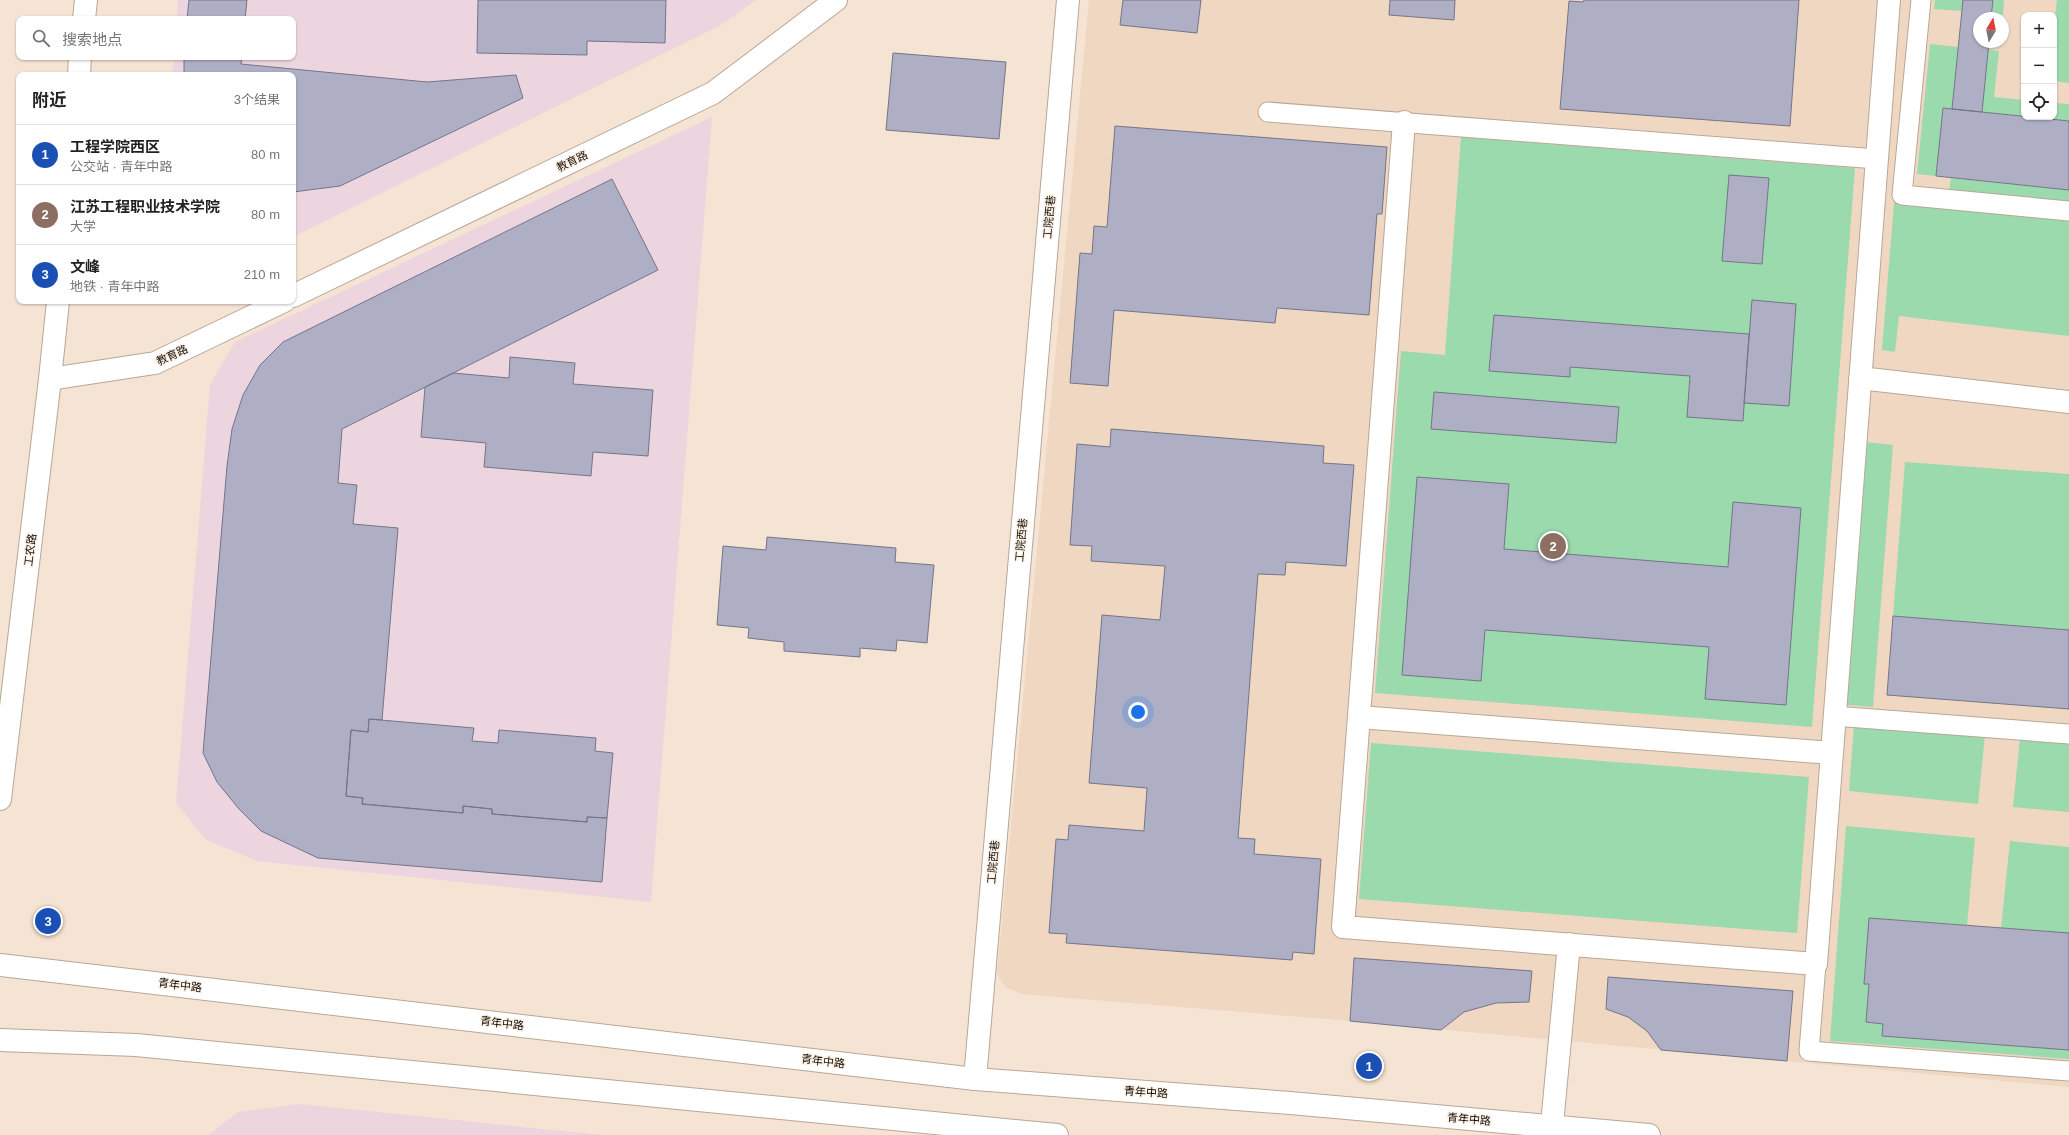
<!DOCTYPE html>
<html lang="zh">
<meta charset="utf-8">
<style>
body{margin:0;font-family:Helvetica,"Noto Sans SC",sans-serif;background:#f2f2f2;color:#222}
.controls{position:absolute;right:12px;top:12px;display:grid;overflow:hidden;border-radius:8px;box-shadow:0 1px 3px #0004}
.controls button{width:36px;height:36px;display:grid;place-items:center;padding:0;border:0;border-bottom:1px solid #e0e0e0;background:#fff;color:#222;font:20px sans-serif}
.compass{position:absolute;left:1973px;top:12px;width:36px;height:36px;border-radius:50%;background:#fff;box-shadow:0 1px 3px #0004;rotate:10deg}
.you{position:absolute;left:1138px;top:712px;width:14px;height:14px;margin:-10px;border:3px solid #fff;border-radius:50%;background:#1a73e8;box-shadow:0 0 0 6px #1a73e833}
.badge{display:grid;place-items:center;width:26px;height:26px;border-radius:50%;background:#1a73e8;color:#fff;font-size:13px;font-weight:700}
.pin{position:absolute;translate:-50% -50%;border:2px solid #fff;box-shadow:0 1px 4px #0006}
.list{margin:0;padding:0;list-style:none}
h2{display:flex;justify-content:space-between;align-items:center;height:52px;margin:0;padding:0 16px;font-size:17px}
h2 small{font-size:13px;font-weight:400;color:#767676}
.list li{display:grid;grid-template-columns:26px 1fr auto;gap:12px;align-items:center;box-sizing:border-box;height:60px;padding:0 16px;border-top:1px solid #e0e0e0}
.list b{display:block;font-size:15px;white-space:nowrap}
.list p{margin:0;font-size:13px;white-space:nowrap;color:#767676}
.list em{font-size:13px;font-style:normal;color:#767676}
.icon{flex:none;width:22px;height:22px;fill:none;stroke:currentColor;stroke-width:2;stroke-linecap:round;stroke-linejoin:round}
.map{position:relative;flex:none;width:2069px;height:1135px;overflow:hidden}
.search{position:absolute;background:#fff;box-shadow:0 1px 3px #0004;left:16px;top:16px;width:280px;height:44px;display:flex;align-items:center;gap:10px;box-sizing:border-box;padding:0 14px;border-radius:8px;color:#767676;font-size:15px}
.panel{position:absolute;background:#fff;box-shadow:0 1px 3px #0004;left:16px;top:72px;width:280px;height:232px;border-radius:8px}
.map>svg:first-child{display:block}
.commercial{fill:#edd5e0}
.built{fill:#efd7c2;fill-rule:evenodd}
.green{fill:#9adaad}
.building{fill:#aeafc4;stroke:#747588}
.lines{fill:none;stroke-linecap:round;stroke-linejoin:round}
.service-casing{stroke:#b8a798;stroke-width:21}
.minor-casing{stroke:#b8a798;stroke-width:24}
.secondary-casing{stroke:#b8a798;stroke-width:24}
.primary-casing{stroke:#b8a798;stroke-width:24}
.service{stroke:#fff;stroke-width:19}
.minor{stroke:#fff;stroke-width:22}
.secondary{stroke:#fff;stroke-width:22}
.primary{stroke:#fff;stroke-width:22}
.labels{text-anchor:middle;dominant-baseline:central;stroke-width:3;stroke-linejoin:round;paint-order:stroke}
.street-label{font-size:11px;fill:#130e08;stroke:#fdf2e8}
</style>
<div class="map">
<svg width="2069" height="1135" viewBox="0 0 2069 1135">
<rect width="100%" height="100%" fill="#f5e3d3"/>
<path class="commercial" d="M178,0H756L721,25L293,237V75H172L174,57H293V19H177Z
M712,117L651,902L257,861L206,840L176,803L210,385L235,342Z
M299,1104L602,1135H208L238,1112Z"/>
<path class="built" d="M1089,0H2069V1087L1350,1021L1022,994L1005,987L997,974ZM2024,15H2054V117H2024ZM1979,18H2003V42H1979Z"/>
<path class="green" d="M1935,0H1963L1962,11L1934,9Z
M1993,0H2004L2003,15L1991,14Z
M2057,0H2069V83L2054,81V26Z
M1930,44L1958,47L1952,109L1943,108L1936,176L1917,174Z
M1988,50L1999,51L1994,97L2024,100V116L1982,112Z
M2054,103L2069,104V121L2033,117H2054Z
M1461,137L1855,168L1812,727L1375,693L1401,351L1445,355Z
M1951,178L2069,190V203L1949,191Z
M1894,203L2069,221V336L1899,316L1895,352L1882,350Z
M1857,441L1893,445L1873,707L1837,704Z
M1905,462L2069,474V630L1893,616Z
M1854,725L1985,735L1978,804L1849,791Z
M2020,738L2069,742V812L2013,807Z
M1371,743L1809,777L1797,933L1359,899Z
M1846,826L1975,838L1967,925L1869,918L1864,984H1869L1866,1022L1883,1024L1882,1036L2069,1050V1059L1830,1041Z
M2010,841L2069,847V933L2001,928Z"/>
<path class="building" d="M189,0H247L245,19H187Z
M478,0H666L665,43L587,41V55L477,53Z
M1123,0H1201L1197,33L1120,25Z
M1390,0H1455L1454,20L1389,15Z
M1584,0H1799L1790,126L1560,109L1569,1L1583,2Z
M1963,0H1993L1991,18H1979V42H1989L1982,112L1952,109Z
M893,53L1006,62L999,139L886,130Z
M184,57H242L241,64L427,82L516,75L523,98L340,186L293,192V75H184Z
M1943,108L2069,121V190L1936,176Z
M1115,126L1387,147L1382,214H1377L1369,315L1277,308L1275,323L1114,310L1108,386L1070,383L1080,253L1092,254L1094,226L1107,227Z
M1729,175L1769,178L1762,264L1722,261Z
M612,179L658,270L342,429L338,483L357,485L353,524L398,528L382,720L369,719L368,732L351,730L346,796L363,798L362,804L463,813V806L492,809V814L587,822V817L607,818L602,882L318,858L261,831L239,809L217,782L203,753L227,466L232,429L243,395L260,365L283,342Z
M1752,300L1796,304L1789,406L1744,403Z
M1494,315L1749,334L1743,421L1687,417L1690,376L1570,367V377L1489,371Z
M510,357L575,363L573,384L653,390L648,456L593,452L591,476L484,467L486,443L421,437L425,387L453,373L509,378Z
M1434,392L1619,407L1616,443L1431,429Z
M1111,429L1324,446L1323,463L1354,465L1346,566L1286,562L1285,575L1258,574L1238,838L1255,839L1254,854L1321,859L1314,954L1293,952L1292,960L1066,943L1067,934L1049,933L1056,839L1068,840L1069,825L1144,831L1147,788L1089,783L1102,615L1160,620L1165,566L1091,561L1092,546L1070,545L1077,444L1110,447Z
M1417,477L1509,484L1504,549L1728,567L1733,502L1801,508L1786,705L1705,699L1709,647L1485,630L1481,681L1402,675Z
M767,537L896,548L895,562L934,565L927,643L897,640L896,651L860,648V657L784,651V642L748,638L749,628L717,625L723,546L766,550Z
M1893,616L2069,630V709L1887,695Z
M369,719L474,728L472,741L498,743L499,730L596,738L595,751L613,753L607,818L587,817V822L492,814V809L463,806V813L362,804L363,798L346,796L351,730L368,732Z
M1869,918L2069,933V1050L1882,1036L1883,1024L1866,1022L1869,984H1864Z
M1354,958L1532,971L1529,1002L1496,1003L1464,1012L1441,1030L1350,1021Z
M1608,977L1793,991L1787,1061L1661,1050L1647,1031L1628,1017L1606,1009Z"/>
<g class="lines">
<defs>
<path id="service" d="M1921,0L1902,195L2069,211
M1268,112L1877,159
M1834,716L2069,734
M1816,964L1809,1051L2069,1071"/>
<path id="minor" d="M1404,122L1343,927L1816,964L1889,0
M293,296L713,93L836,0
M1860,378L2069,402
M50,379L155,363L284,301
M1359,717L1832,753
M975,1079L1068,0
M1551,1135L1569,944"/>
<path id="secondary" d="M0,965L975,1079L1290,1103L1649,1135
M0,1040L136,1045L1057,1135"/>
<path id="primary" d="M84,19L86,0
M79,75L80,57
M0,799L50,379L58,301"/>
</defs>
<use href="#service" class="service-casing"/>
<use href="#minor" class="minor-casing"/>
<use href="#secondary" class="secondary-casing"/>
<use href="#primary" class="primary-casing"/>
<use href="#service" class="service"/>
<use href="#minor" class="minor"/>
<use href="#secondary" class="secondary"/>
<use href="#primary" class="primary"/>
</g>
<g class="labels">
<g class="street-label">
<text transform="translate(572 161) rotate(-26)">教育路</text>
<text transform="translate(1049 217) rotate(-85)">工院西巷</text>
<text transform="translate(172 355) rotate(-25)">教育路</text>
<text transform="translate(1021 540) rotate(-85)">工院西巷</text>
<text transform="translate(30 550) rotate(-83)">工农路</text>
<text transform="translate(993 862) rotate(-85)">工院西巷</text>
<text transform="translate(180 985) rotate(7)">青年中路</text>
<text transform="translate(502 1023) rotate(7)">青年中路</text>
<text transform="translate(823 1061) rotate(7)">青年中路</text>
<text transform="translate(1146 1092) rotate(4)">青年中路</text>
<text transform="translate(1469 1119) rotate(5)">青年中路</text>
</g>
</g>
</svg>
<div class="controls">
<button>+</button>
<button>−</button>
<button><svg class="icon" aria-label="locate" viewBox="0 0 24 24"><circle cx="12" cy="12" r="6"/><path d="M12 2v4M12 18v4M2 12h4M18 12h4"/></svg></button>
</div>
<svg class="compass" viewBox="-18 -18 36 36"><path d="M0-13l5 13h-10z" fill="#e53935"/><path d="M0 13l5-13h-10z" fill="#767676"/></svg>
<div class="you"></div>
<div class="pin badge" style="left:1369px;top:1066px;background:#1a4fb4">1</div>
<div class="pin badge" style="left:1553px;top:546px;background:#8d6e63">2</div>
<div class="pin badge" style="left:48px;top:921px;background:#1a4fb4">3</div>
<div class="search"><svg class="icon" aria-label="search" viewBox="0 0 24 24"><circle cx="10" cy="10" r="6"/><path d="M15 15l6 6"/></svg>搜索地点</div>
<section class="panel">
<h2>附近<small>3个结果</small></h2>
<ul class="list">
<li><span class="badge" style="background:#1a4fb4">1</span><div><b>工程学院西区</b><p>公交站 · 青年中路</p></div><em>80 m</em></li>
<li><span class="badge" style="background:#8d6e63">2</span><div><b>江苏工程职业技术学院</b><p>大学</p></div><em>80 m</em></li>
<li><span class="badge" style="background:#1a4fb4">3</span><div><b>文峰</b><p>地铁 · 青年中路</p></div><em>210 m</em></li>
</ul>
</section>
</div>
